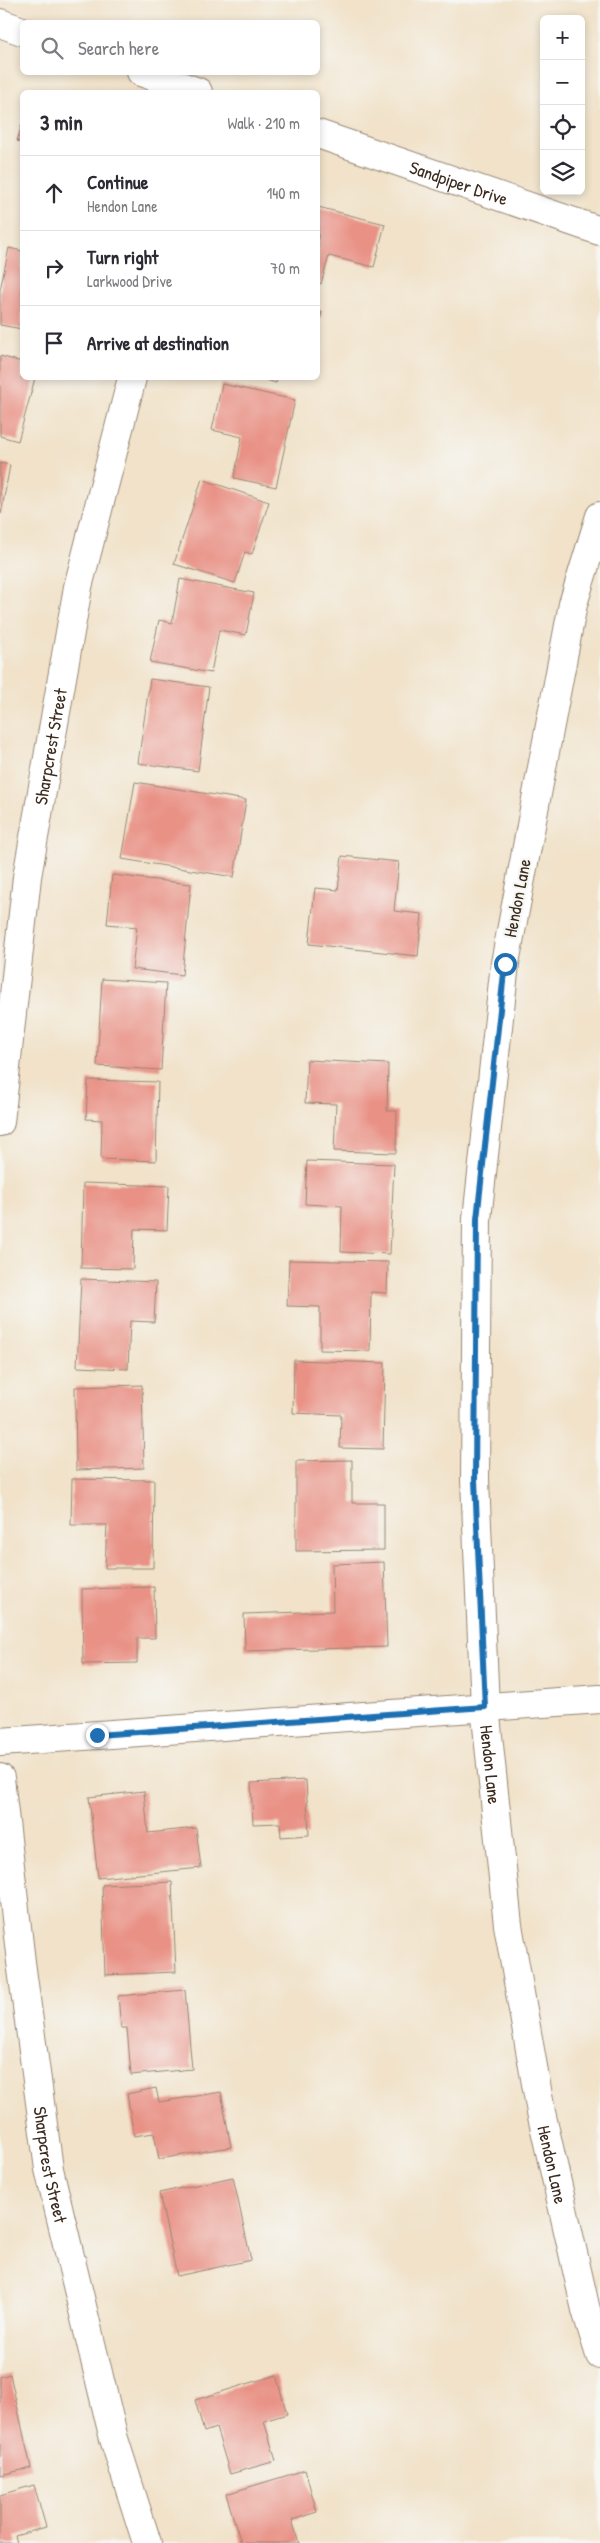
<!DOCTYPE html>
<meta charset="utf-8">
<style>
body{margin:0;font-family:"Patrick Hand",sans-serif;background:#f2f2f3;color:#2b2b33}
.controls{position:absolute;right:15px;top:15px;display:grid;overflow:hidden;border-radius:8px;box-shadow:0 2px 8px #0003}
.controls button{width:45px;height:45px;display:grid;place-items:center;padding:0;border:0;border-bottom:1px solid #e1e1e2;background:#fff;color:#2b2b33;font:25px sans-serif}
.stop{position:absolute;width:15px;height:15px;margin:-11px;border:4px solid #1f6fb2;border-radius:50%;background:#fff}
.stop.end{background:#1f6fb2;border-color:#fff;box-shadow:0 1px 5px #0008}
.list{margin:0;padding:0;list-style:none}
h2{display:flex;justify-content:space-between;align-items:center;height:65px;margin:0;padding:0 20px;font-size:21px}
h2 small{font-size:16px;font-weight:400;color:#7c7c81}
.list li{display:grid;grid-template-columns:32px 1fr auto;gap:15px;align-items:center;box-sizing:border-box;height:75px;padding:0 20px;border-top:1px solid #e1e1e2}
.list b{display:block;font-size:19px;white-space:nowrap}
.list p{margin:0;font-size:16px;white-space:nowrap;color:#7c7c81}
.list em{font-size:16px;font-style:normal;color:#7c7c81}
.icon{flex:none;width:28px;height:28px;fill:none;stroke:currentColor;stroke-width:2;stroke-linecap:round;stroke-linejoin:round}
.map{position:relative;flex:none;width:600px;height:2543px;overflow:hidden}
.search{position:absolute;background:#fff;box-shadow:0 2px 8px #0003;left:20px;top:20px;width:300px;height:55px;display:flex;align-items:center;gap:12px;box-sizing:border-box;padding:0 18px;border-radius:8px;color:#7c7c81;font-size:19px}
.panel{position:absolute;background:#fff;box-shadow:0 2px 8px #0003;left:20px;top:90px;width:300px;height:290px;border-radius:8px}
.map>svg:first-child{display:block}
.building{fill:#e99185}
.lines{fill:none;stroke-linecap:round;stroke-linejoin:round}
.minor-casing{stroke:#968674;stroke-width:30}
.minor{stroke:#fff;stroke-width:28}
.route{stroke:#1f6fb2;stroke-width:6}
.labels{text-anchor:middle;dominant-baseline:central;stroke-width:4.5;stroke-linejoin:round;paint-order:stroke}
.street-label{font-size:18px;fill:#3b2a1e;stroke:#f6f6f2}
</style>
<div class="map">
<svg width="600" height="2543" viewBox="0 0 600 2543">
<rect width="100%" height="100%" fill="#f6f6f2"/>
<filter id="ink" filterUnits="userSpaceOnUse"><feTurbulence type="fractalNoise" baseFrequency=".02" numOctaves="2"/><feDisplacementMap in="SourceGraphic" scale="10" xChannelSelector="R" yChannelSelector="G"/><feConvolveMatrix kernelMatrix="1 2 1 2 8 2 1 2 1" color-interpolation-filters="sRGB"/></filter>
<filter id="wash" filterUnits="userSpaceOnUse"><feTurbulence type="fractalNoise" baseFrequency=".0096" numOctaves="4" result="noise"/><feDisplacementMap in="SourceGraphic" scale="20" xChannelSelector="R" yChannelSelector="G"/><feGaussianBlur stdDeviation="1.12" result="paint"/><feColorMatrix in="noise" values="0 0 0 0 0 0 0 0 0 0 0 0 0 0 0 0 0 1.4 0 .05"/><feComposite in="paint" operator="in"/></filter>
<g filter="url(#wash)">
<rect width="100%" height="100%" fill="#f1e2c9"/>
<g id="blocks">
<path class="building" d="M22,124V143L17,141Z
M318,207L385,224L374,267L329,256L321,284L318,283Z
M9,248L22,251V329L0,325V290Z
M318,311L322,312L318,326Z
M0,356L22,362V378H35L18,441L0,436Z
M259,378H278L276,383Z
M222,384L295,400L276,487L234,478L242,437L212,430Z
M0,463L10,465L1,514H0Z
M202,479L269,502L252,554L245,552L235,583L174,564Z
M180,579L254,593L246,635L219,630L211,673L150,662L159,620L172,623Z
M150,679L209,687L198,771L138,763Z
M135,782L246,800L234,877L122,859Z
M342,856L399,862L394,911L422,914L418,956L309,944L315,888L338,890Z
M112,875L191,884L182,975L132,969L137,927L107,924Z
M102,979L166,983L161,1070L97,1066Z
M307,1060L388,1064L387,1111H397L396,1153L334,1151L336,1104L305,1103Z
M88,1080L158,1082L156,1161L101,1159L102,1120L86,1119Z
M307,1161L394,1164L390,1254L341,1252L342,1206L305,1204Z
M83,1183L169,1186L167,1230L134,1229L133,1269L81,1268Z
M289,1260L388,1262L387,1293L371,1292L370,1351L320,1350V1307L287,1306Z
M81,1279L156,1282L154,1322L130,1321L128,1369L77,1367Z
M294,1360L385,1363L383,1449L340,1448L341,1415L293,1413Z
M142,1385L144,1468L76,1470L75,1387Z
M352,1460V1503H384V1550L296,1551V1461Z
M72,1479L154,1480L153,1568H105L107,1525H71Z
M384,1562L387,1647L245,1651L244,1614L333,1611L332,1564Z
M154,1587L155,1638H137V1663L83,1664L82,1589Z
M306,1780L309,1835L281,1837L280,1823L253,1824L251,1783Z
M144,1791L148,1833L196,1828L201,1868L98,1878L89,1797Z
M172,1882L176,1972L105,1975L102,1885Z
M185,1990L192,2069L131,2075L127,2028H121L118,1996Z
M156,2088L159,2102L221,2092L231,2147L159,2159L154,2133L134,2136L127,2094Z
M233,2177L251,2260L177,2276L159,2193Z
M10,2374L31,2468L0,2475V2377Z
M276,2375L287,2414L264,2421L276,2461L230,2474L216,2428L204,2432L195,2400Z
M305,2470L317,2512L292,2520L299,2543H241L226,2494Z
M34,2485L46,2527L15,2536L17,2543H0V2495Z"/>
</g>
</g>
<g filter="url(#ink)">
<use href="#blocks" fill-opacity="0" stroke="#968674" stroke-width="1"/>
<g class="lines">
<defs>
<g id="minor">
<path d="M0,23L22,31"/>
<path d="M141,72L198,92"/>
<path id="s1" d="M318,134L600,231"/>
<path id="s2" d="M600,516L573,604L505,963L477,1219L475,1480L485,1707L508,1925L541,2112L586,2310L600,2355"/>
<path id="s3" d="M0,1122L27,877L78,587L132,378"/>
<path d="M0,1742L600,1699"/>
<path id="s4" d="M0,1778L21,1962L49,2169L114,2439L147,2543"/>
</g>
</defs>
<use href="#minor" class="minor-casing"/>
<use href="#minor" class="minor"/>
</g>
</g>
<g class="lines" filter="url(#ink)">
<path class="route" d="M97,1735L485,1707L475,1480L477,1219L505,964"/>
</g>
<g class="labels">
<g class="street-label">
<text stroke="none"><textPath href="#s1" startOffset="149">Sandpiper Drive</textPath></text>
<text stroke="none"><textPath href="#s3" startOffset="379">Sharpcrest Street</textPath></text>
<text transform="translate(517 898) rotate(-79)">Hendon Lane</text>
<text stroke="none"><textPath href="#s2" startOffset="1261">Hendon Lane</textPath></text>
<text stroke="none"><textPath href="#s4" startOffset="390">Sharpcrest Street</textPath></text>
<text stroke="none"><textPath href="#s2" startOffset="1666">Hendon Lane</textPath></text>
</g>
</g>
</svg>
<div class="controls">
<button>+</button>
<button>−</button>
<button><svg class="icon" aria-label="locate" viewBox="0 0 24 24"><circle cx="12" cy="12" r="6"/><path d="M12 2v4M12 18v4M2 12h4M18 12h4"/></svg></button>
<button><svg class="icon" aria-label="layers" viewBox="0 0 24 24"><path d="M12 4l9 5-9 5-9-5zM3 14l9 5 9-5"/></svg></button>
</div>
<div class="stop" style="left:505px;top:964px"></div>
<div class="stop end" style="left:97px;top:1735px"></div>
<div class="search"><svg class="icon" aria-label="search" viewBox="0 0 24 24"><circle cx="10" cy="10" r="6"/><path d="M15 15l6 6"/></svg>Search here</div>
<section class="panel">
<h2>3 min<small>Walk · 210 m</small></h2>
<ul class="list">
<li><svg class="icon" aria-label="ahead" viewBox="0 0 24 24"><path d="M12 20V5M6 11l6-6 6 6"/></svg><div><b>Continue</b><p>Hendon Lane</p></div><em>140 m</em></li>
<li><svg class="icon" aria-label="right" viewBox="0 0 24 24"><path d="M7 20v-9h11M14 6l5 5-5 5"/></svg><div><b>Turn right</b><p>Larkwood Drive</p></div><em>70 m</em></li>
<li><svg class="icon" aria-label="arrive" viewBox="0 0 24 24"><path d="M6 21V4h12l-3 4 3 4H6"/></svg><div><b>Arrive at destination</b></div></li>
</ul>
</section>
</div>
